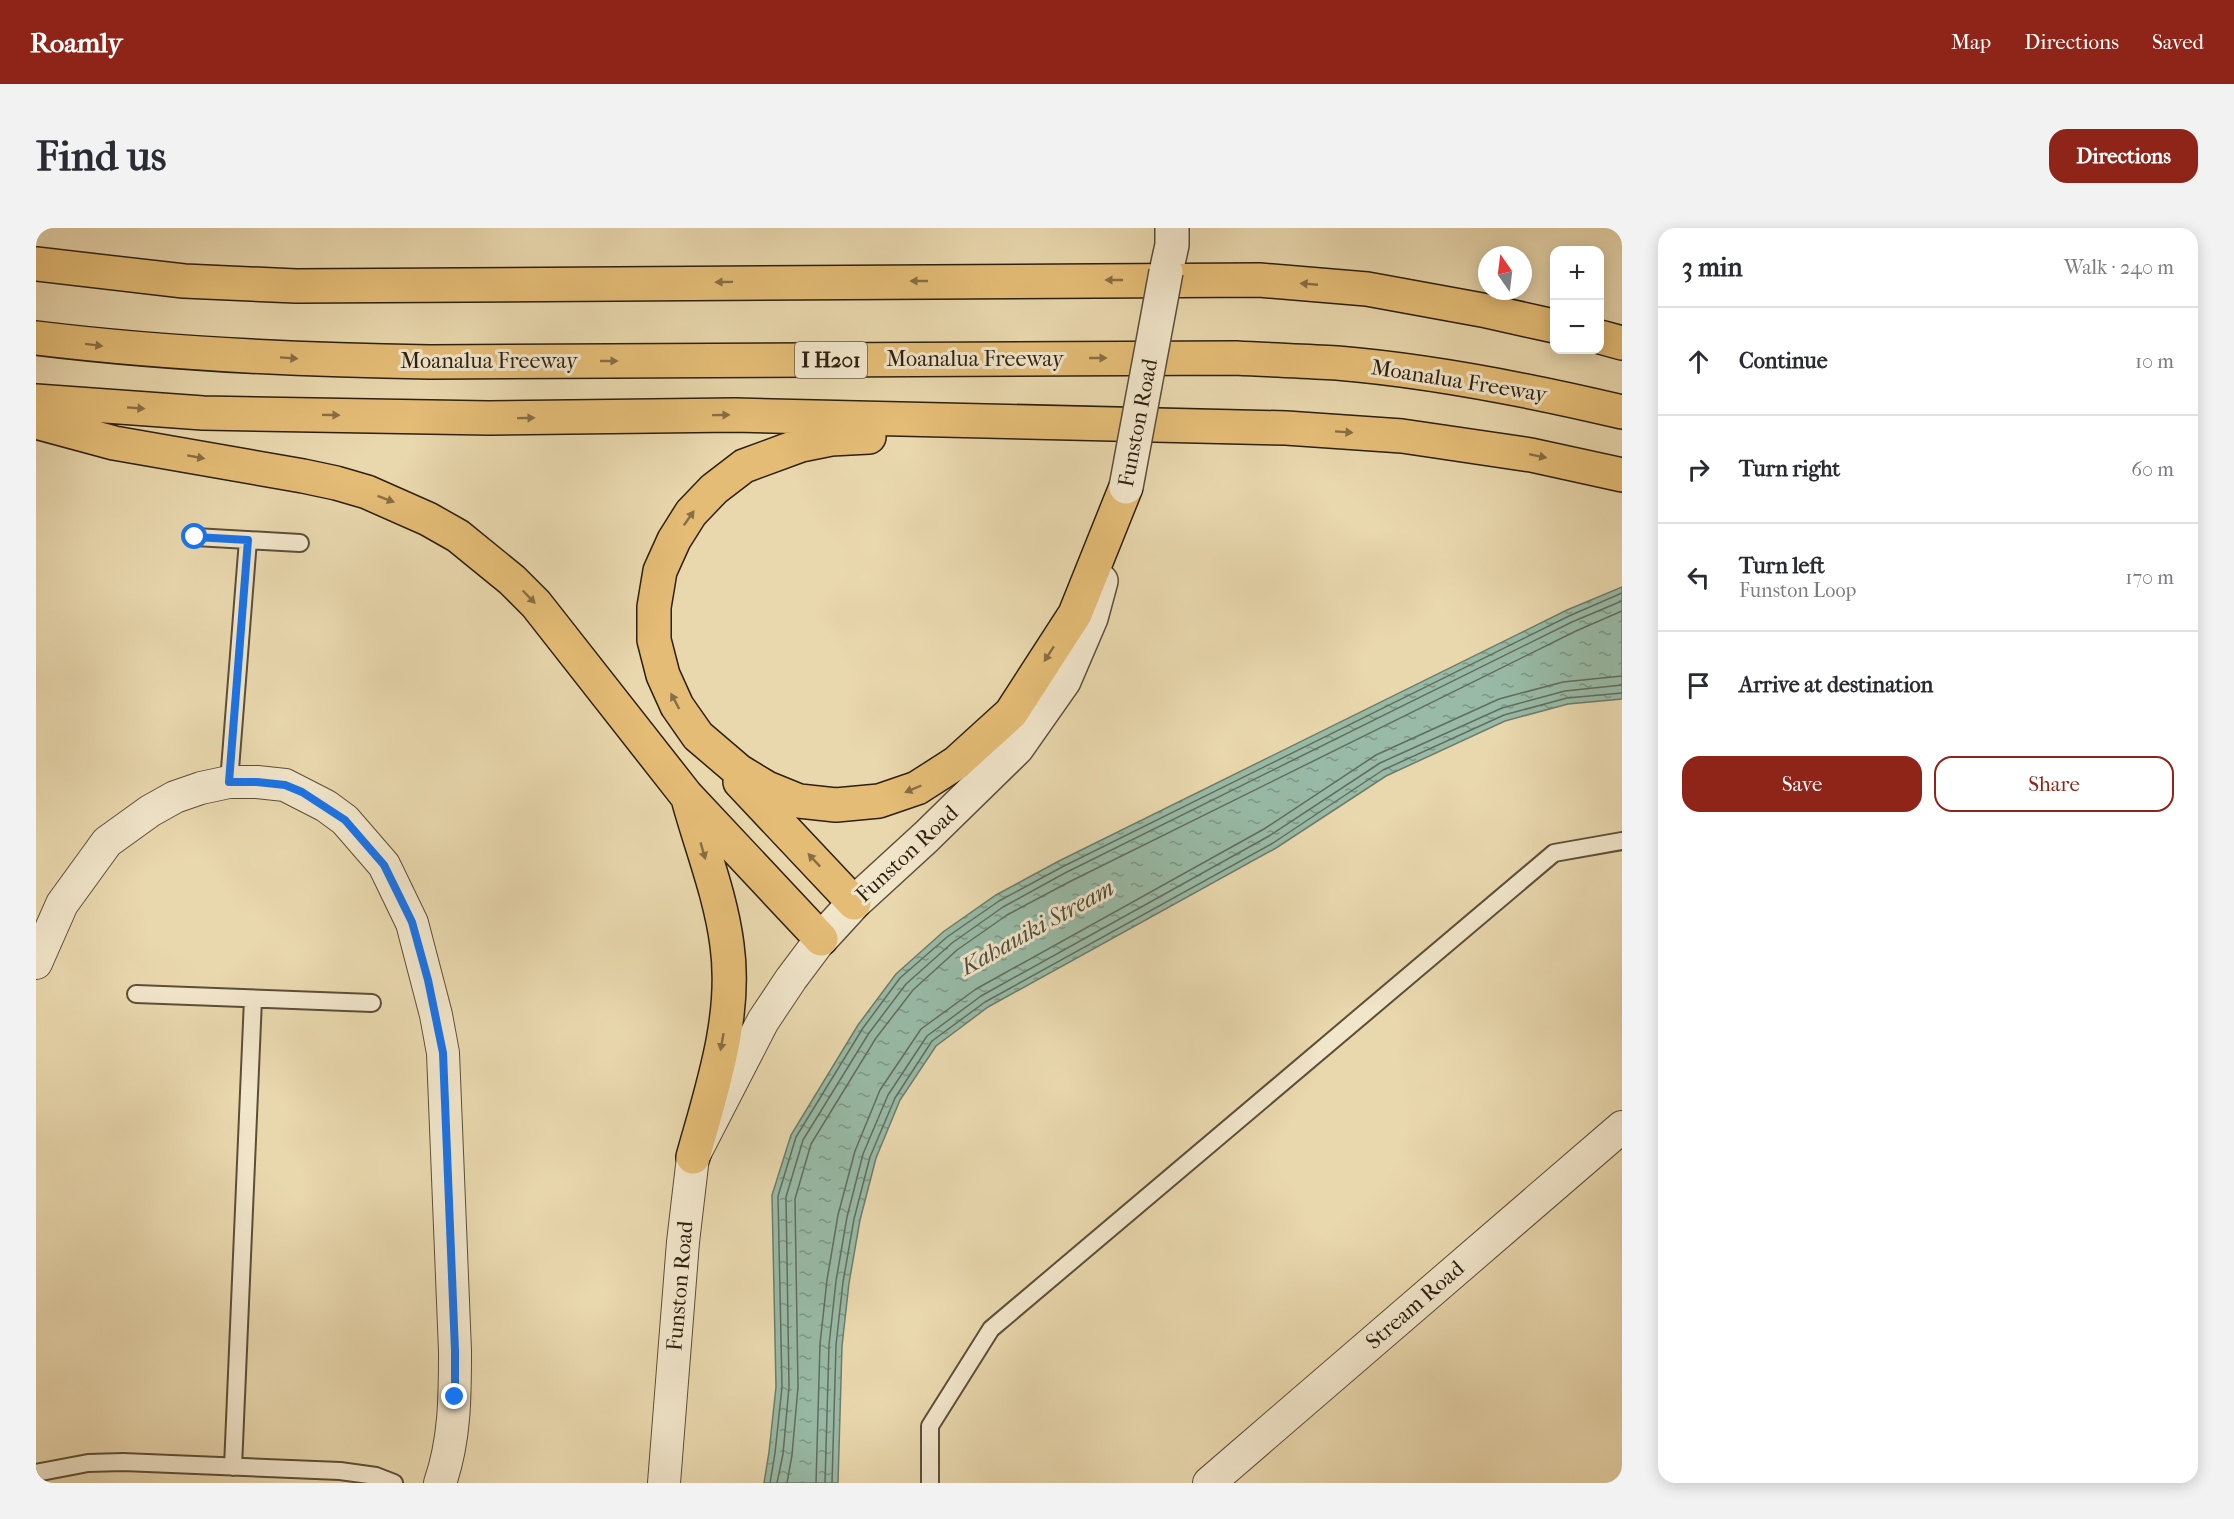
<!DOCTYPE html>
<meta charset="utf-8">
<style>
body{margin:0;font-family:"IM FELL French Canon",serif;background:#f2f2f3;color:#2b2b33}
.controls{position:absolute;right:18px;top:18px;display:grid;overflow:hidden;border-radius:12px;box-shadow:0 3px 15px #0003}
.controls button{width:54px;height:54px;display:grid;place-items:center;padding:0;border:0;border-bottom:2px solid #e1e1e2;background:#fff;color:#2b2b33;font:30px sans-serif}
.compass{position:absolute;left:1442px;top:18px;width:54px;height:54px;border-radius:50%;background:#fff;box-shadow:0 3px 15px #0003;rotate:346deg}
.stop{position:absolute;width:18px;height:18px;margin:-14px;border:4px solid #1a73e8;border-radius:50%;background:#fff}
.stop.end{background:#1a73e8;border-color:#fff;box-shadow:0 2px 6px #0008}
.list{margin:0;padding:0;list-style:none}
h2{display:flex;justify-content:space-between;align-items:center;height:78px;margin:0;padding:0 24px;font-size:26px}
h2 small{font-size:20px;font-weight:400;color:#7c7c81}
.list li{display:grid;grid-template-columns:39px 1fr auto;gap:18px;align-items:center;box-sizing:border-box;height:108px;padding:0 24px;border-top:2px solid #e1e1e2}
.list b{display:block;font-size:22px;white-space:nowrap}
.list p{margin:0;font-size:20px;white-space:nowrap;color:#7c7c81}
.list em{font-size:20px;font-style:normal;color:#7c7c81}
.actions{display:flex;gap:12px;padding:18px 24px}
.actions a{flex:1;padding:14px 0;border:2px solid #8f2418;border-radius:18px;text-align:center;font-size:21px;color:#8f2418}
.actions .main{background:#8f2418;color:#fff}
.icon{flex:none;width:33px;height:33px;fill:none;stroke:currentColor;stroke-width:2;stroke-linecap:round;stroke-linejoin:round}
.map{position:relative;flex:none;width:1586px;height:1255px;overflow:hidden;border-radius:18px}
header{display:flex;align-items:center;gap:36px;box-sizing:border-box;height:84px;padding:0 30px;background:#8f2418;color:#fff}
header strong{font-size:28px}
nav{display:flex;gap:33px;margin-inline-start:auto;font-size:21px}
.intro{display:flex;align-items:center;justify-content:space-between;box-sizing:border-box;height:144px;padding:0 36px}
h1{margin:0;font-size:42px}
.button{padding:15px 27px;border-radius:18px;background:#8f2418;color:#fff;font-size:21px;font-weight:700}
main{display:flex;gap:36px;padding:0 36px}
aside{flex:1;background:#fff;border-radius:18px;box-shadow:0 3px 15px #0003}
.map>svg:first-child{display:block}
.water{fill:url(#water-ripples);stroke:#6d7c6a;stroke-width:1.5}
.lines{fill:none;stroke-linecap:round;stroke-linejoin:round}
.shore{stroke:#626d5c;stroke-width:1.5}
.service-casing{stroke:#5c4e38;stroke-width:20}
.minor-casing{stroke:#5c4e38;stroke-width:34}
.tertiary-casing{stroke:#5c4e38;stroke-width:36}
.motorway-casing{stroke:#2d2011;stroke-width:36}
.service{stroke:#f1e5ca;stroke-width:16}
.minor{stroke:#f1e5ca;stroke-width:32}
.tertiary{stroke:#f1e5ca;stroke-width:33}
.motorway{stroke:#e4bc76;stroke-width:33}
.tertiary-bridge-casing{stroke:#5c4e38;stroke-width:36;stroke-linecap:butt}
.tertiary-bridge{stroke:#f1e5ca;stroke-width:33}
.oneway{fill:#886e44}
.route{stroke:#1a73e8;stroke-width:8}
.labels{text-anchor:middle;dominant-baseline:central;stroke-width:6;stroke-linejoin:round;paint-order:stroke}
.shield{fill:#f1e5ca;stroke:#685b48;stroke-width:1.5}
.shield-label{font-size:21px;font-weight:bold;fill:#2d2011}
.street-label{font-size:22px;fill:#2d2011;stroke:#f1e5ca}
.water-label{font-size:24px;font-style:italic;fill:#4d4e3e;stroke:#f1e5ca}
</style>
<header>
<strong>Roamly</strong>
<nav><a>Map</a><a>Directions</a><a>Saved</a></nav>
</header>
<div class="intro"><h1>Find us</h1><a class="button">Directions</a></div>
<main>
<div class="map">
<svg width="1586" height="1255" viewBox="0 0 1586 1255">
<defs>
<pattern id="water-ripples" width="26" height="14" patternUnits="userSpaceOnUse" patternTransform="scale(1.5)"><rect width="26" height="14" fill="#98baa6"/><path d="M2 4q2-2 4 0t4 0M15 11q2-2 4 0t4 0" fill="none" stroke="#7c9786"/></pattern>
</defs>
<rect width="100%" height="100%" fill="#e9d7ad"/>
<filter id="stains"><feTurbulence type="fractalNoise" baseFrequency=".00333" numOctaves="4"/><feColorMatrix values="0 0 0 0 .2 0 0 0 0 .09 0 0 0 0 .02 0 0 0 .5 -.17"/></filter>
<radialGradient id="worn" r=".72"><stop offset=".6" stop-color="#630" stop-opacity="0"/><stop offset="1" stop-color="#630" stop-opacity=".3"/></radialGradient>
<path class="water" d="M1586,359V471L1532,476L1469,493L1350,548L1240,620L952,779L900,818L864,872L840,930L824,992L813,1055L806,1118L802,1255H728L733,1224L740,1159L736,967L755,907L822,797L860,746L907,704L960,667L1023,633L1531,382Z"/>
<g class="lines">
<path class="shore" d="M734,1255L739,1225L746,1159L742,968L760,909L827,800L864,750L911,709L963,673L1026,639L1533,388L1586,365
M741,1255L747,1226L753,1159L750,969L767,912L833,805L870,756L916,715L967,679L1029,645L1536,394L1586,373
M751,1255L756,1227L762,1159L759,971L775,916L840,810L877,762L921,722L971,687L1033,654L1540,403L1586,383
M780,1255L784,1116L791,1052L802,987L819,923L844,862L885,801L940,761L1228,601L1340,527L1463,471L1527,454L1586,448
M789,1255L793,1117L800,1053L811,989L827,926L852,867L891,808L945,768L1233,608L1344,535L1466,480L1529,463L1586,457
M796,1255L800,1117L807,1054L818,991L834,929L859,870L896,813L949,774L1237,615L1347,542L1468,487L1531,470L1586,465"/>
<defs>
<path id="service" d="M159,309L264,315
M193,554L212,312
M100,766L336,775
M197,1239L217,771
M0,1245L52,1235L87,1234L304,1243L340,1248L358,1255
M894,1255V1198L955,1101L1518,625L1586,613"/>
<path id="minor" d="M0,735L26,676L71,614L114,583L139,569L165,560L193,554H221L249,557L290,578L309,592L348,637L376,695L400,787L407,825L419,1123C419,1168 419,1212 404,1255
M628,1255L647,1014L657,929L727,793L755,751L785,711
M1173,1255L1586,899"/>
<path id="tertiary" d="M1130,44L1136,17V0
M785,711L818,675L890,609L981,520L1028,453L1055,390L1065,353"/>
<path id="motorway" d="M0,36L148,53L260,58L1223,52L1331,61L1446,82L1518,98
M1564,109L1586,115
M0,110C131,126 262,132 394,134L1200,130C1234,132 1268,133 1301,135C1397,143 1493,162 1586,184
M0,173L167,185L453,190L699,187L1250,200L1366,208L1495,227L1586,247
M0,194L78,215L267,248L300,255L331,264L392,291L422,308L476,352L500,376L650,567L785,711
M833,209L795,211L765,217L708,238L678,261L655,285L638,312L624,343L618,379V412L627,447L641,478L662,508L703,543L731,560L763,573L800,577L843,573L881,560L920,535L975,485L1039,386L1090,259
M704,554L818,675
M653,574C666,621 685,669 691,717C701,788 676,861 657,929"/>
</defs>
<use href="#service" class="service-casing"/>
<use href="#minor" class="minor-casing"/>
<use href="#tertiary" class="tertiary-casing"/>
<use href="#motorway" class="motorway-casing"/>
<use href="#service" class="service"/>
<use href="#minor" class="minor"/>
<use href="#tertiary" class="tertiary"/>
<use href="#motorway" class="motorway"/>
<defs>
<path id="tertiary-bridge" d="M1090,259L1130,44"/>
</defs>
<use href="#tertiary-bridge" class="tertiary-bridge-casing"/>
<use href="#tertiary-bridge" class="tertiary-bridge"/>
</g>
<defs><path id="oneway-solid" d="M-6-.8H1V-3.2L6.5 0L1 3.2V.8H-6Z" transform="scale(1.5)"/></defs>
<g class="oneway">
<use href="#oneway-solid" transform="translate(1078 52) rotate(180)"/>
<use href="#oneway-solid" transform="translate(883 53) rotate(180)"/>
<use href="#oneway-solid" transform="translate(688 54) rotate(179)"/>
<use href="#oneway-solid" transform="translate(1273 56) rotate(-175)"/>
<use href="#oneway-solid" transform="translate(58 117) rotate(7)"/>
<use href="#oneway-solid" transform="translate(253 130) rotate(4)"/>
<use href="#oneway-solid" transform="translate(1062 130)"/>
<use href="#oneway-solid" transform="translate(573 133)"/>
<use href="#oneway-solid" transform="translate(100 180) rotate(4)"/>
<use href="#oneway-solid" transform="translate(295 187) rotate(1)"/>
<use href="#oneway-solid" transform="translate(685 187) rotate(-1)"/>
<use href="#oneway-solid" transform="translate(490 190) rotate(-1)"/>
<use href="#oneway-solid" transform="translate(1308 204) rotate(4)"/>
<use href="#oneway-solid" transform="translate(1502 228) rotate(12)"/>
<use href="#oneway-solid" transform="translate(160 229) rotate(10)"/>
<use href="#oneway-solid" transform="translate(350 271) rotate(21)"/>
<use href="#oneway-solid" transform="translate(653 290) rotate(-55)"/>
<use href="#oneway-solid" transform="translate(493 369) rotate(46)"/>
<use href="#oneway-solid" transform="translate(1013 426) rotate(123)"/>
<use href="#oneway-solid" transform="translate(639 473) rotate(-118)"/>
<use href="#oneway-solid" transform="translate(877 561) rotate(157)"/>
<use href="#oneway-solid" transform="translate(667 623) rotate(74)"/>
<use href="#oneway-solid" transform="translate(778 632) rotate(-133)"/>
<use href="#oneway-solid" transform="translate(686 814) rotate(100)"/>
</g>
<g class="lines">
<path class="route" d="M159,309L212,312L193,554H221L249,557L266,564L309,592L348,637L376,694L392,752L407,825L419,1123V1169"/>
</g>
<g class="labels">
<rect class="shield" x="759" y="114" width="72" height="36" rx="4.5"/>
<g class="shield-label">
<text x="795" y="132">I H201</text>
</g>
<g class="street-label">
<text x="939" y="131">Moanalua Freeway</text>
<text x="453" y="133">Moanalua Freeway</text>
<text transform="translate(1423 153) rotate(9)">Moanalua Freeway</text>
<text transform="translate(1102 195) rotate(-79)">Funston Road</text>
<text transform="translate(871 626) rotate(-43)">Funston Road</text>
<text transform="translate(644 1058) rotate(-85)">Funston Road</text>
<text transform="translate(1379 1077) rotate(-41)">Stream Road</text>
</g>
<g class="water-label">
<text transform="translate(1001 699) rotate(-29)">Kahauiki Stream</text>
</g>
</g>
<rect width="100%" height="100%" filter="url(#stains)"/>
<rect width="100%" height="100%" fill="url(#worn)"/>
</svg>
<div class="controls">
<button>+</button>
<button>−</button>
</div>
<svg class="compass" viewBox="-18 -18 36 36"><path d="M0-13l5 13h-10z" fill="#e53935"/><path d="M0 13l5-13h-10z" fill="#7c7c81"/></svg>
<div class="stop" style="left:159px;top:309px"></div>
<div class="stop end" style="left:419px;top:1169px"></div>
</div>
<aside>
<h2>3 min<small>Walk · 240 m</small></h2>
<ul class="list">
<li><svg class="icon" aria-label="ahead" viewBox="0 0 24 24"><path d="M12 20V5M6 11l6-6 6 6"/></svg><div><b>Continue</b></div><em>10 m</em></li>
<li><svg class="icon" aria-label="right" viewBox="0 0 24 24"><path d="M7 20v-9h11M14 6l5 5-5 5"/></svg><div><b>Turn right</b></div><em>60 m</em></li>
<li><svg class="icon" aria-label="left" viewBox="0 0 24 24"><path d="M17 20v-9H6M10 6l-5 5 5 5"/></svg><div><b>Turn left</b><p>Funston Loop</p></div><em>170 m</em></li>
<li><svg class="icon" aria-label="arrive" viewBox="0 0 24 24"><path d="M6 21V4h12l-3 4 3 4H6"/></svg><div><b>Arrive at destination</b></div></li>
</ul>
<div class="actions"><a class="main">Save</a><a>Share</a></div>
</aside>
</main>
